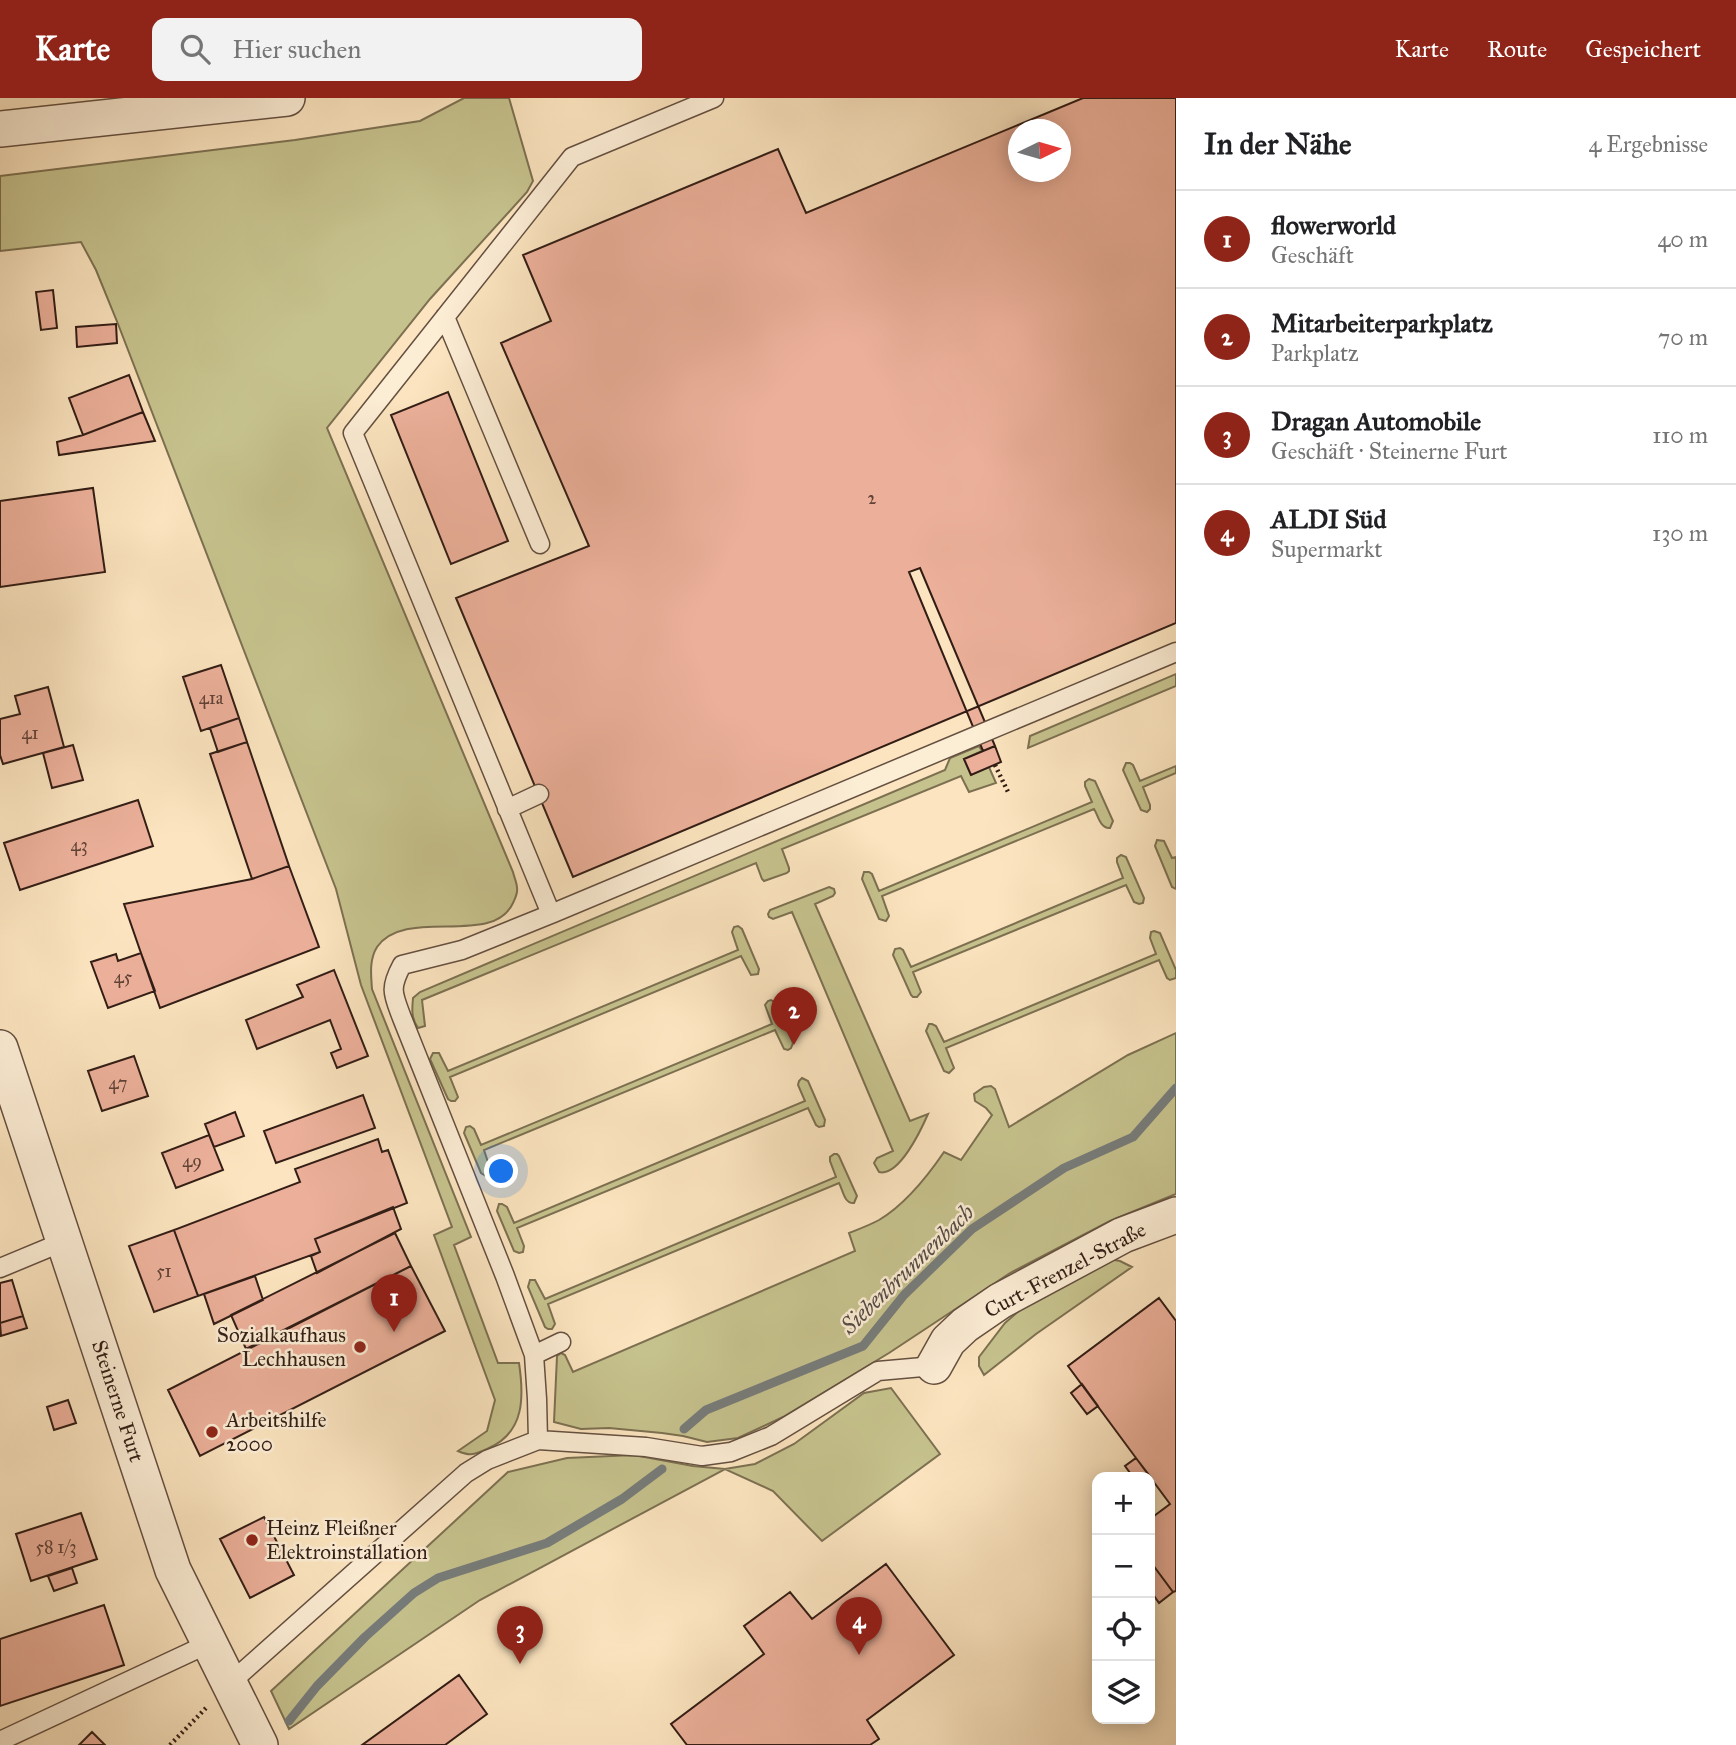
<!DOCTYPE html>
<html lang="de">
<meta charset="utf-8">
<style>
body{margin:0;font-family:"IM FELL Great Primer",serif;background:#f2f2f2;color:#202124}
.controls{position:absolute;right:21px;bottom:21px;display:grid;overflow:hidden;border-radius:14px;box-shadow:0 4px 18px #0003}
.controls button{width:63px;height:63px;display:grid;place-items:center;padding:0;border:0;border-bottom:2px solid #e0e0e0;background:#fff;color:#202124;font:35px sans-serif}
.compass{position:absolute;left:1008px;top:21px;width:63px;height:63px;border-radius:50%;background:#fff;box-shadow:0 4px 18px #0003;rotate:85deg}
.you{position:absolute;left:502px;top:1074px;width:24px;height:24px;margin:-18px;border:5px solid #fff;border-radius:50%;background:#1a73e8;box-shadow:0 0 0 10px #1a73e833}
.badge{display:grid;place-items:center;width:46px;height:46px;border-radius:50%;background:#8f2418;color:#fff;font-size:23px;font-weight:700}
.pin{position:absolute;translate:-50% -58px;filter:drop-shadow(0 2px 4px #0008)}
.pin::after{content:'';position:absolute;top:37px;width:24px;height:21px;background:inherit;clip-path:polygon(0 0,100% 0,50% 100%)}
.list{margin:0;padding:0;list-style:none}
h2{display:flex;justify-content:space-between;align-items:center;height:91px;margin:0;padding:0 28px;font-size:30px}
h2 small{font-size:23px;font-weight:400;color:#757577}
.list li{display:grid;grid-template-columns:46px 1fr auto;gap:21px;align-items:center;box-sizing:border-box;height:98px;padding:0 28px;border-top:2px solid #e0e0e0}
.list b{display:block;font-size:26px;white-space:nowrap}
.list p{margin:0;font-size:23px;white-space:nowrap;color:#757577}
.list em{font-size:23px;font-style:normal;color:#757577}
.icon{flex:none;width:38px;height:38px;fill:none;stroke:currentColor;stroke-width:2;stroke-linecap:round;stroke-linejoin:round}
.map{position:relative;flex:none;width:1176px;height:1647px;overflow:hidden}
header{display:flex;align-items:center;gap:42px;box-sizing:border-box;height:98px;padding:0 35px;background:#8f2418;color:#fff}
header strong{font-size:33px}
nav{display:flex;gap:38px;margin-inline-start:auto;font-size:24px}
.search{width:490px;height:63px;background:#f2f2f2;display:flex;align-items:center;gap:18px;box-sizing:border-box;padding:0 24px;border-radius:14px;color:#757577;font-size:26px}
main{display:flex}
aside{flex:1;background:#fff}
.map>svg:first-child{display:block}
.green{fill:#c6c28d;stroke:#7c7051;stroke-width:2}
.lines{fill:none;stroke-linecap:round;stroke-linejoin:round}
.stream{stroke:#777c7a;stroke-width:9}
.building{fill:#ecb09a;stroke:#321d15;stroke-width:2;fill-rule:evenodd}
.service-casing{stroke:#644f40;stroke-width:21}
.minor-casing{stroke:#644f40;stroke-width:38}
.path{stroke:#321d15;stroke-width:4.5;stroke-dasharray:2 3.5;stroke-linecap:butt}
.service{stroke:#fcedd5;stroke-width:18}
.minor{stroke:#fcedd5;stroke-width:35}
.poi-dot{fill:#8f2418;stroke:#fcedd5;stroke-width:2.5}
.labels{text-anchor:middle;dominant-baseline:central;stroke-width:5;stroke-linejoin:round;paint-order:stroke}
.number-label{font-size:18px;fill:#604236}
.street-label{font-size:21px;fill:#321d15;stroke:#fcedd5}
.poi-label{font-size:21px;fill:#321d15;stroke:#fcedd5;text-anchor:start}
.water-label{font-size:23px;font-style:italic;fill:#544c47;stroke:#fcedd5}
</style>
<header>
<strong>Karte</strong>
<div class="search"><svg class="icon" aria-label="search" viewBox="0 0 24 24"><circle cx="10" cy="10" r="6"/><path d="M15 15l6 6"/></svg>Hier suchen</div>
<nav><a>Karte</a><a>Route</a><a>Gespeichert</a></nav>
</header>
<main>
<div class="map">
<svg width="1176" height="1647" viewBox="0 0 1176 1647">
<rect width="100%" height="100%" fill="#fbe4bf"/>
<filter id="stains"><feTurbulence type="fractalNoise" baseFrequency=".00286" numOctaves="4"/><feColorMatrix values="0 0 0 0 .2 0 0 0 0 .09 0 0 0 0 .02 0 0 0 .5 -.17"/></filter>
<radialGradient id="worn" r=".72"><stop offset=".6" stop-color="#630" stop-opacity="0"/><stop offset="1" stop-color="#630" stop-opacity=".3"/></radialGradient>
<path class="green" d="M464,0H509L533,83L527,94L430,201L327,330L513,774C514,779 517,785 517,790C518,795 515,801 513,805C492,850 406,808 377,849C369,862 371,877 372,891L471,1139L454,1147L498,1265H519C524,1298 525,1334 489,1350C476,1356 471,1359 458,1353L487,1333L495,1302L434,1137L452,1129L361,887L336,791L118,226L96,172L81,144L0,153V78L295,42L420,23Z
M1176,576V588L1028,650L1030,638Z
M979,648L982,653L964,661L971,677L989,669L996,685L969,694L961,678L782,751L789,770V773L787,775L764,783L762,781L756,765L422,902L425,928L418,930C411,920 412,911 413,900L420,894L945,672L950,660Z
M1126,665H1130L1133,667L1140,683L1176,668V675L1143,689L1150,707V711L1147,714L1141,712L1123,672Z
M1089,681L1095,683L1113,723L1110,730C1100,731 1098,717 1094,711L882,798L889,818L886,823L879,821L862,781L864,774H869L872,776L879,793L1092,704L1085,688V684Z
M1157,742L1164,743L1172,760L1176,759V791L1172,789L1155,748Z
M1121,757L1126,759L1144,800L1143,805L1139,806L1134,804L1126,787L913,874L921,894L917,899H913L911,897L893,857L895,851L900,850L903,852L911,869L1123,780L1117,764V760Z
M829,789L834,791L835,795L833,798L815,806L910,1023L928,1016C921,1032 899,1079 879,1074L874,1065L877,1060L893,1053L792,814L773,821L769,819L768,816L770,812Z
M738,828L742,831L759,871L758,876L751,877L741,858L450,979L458,999L455,1003H451L448,1001L430,961L433,955H439L448,973L738,852L732,834L734,829Z
M1154,833L1160,835L1176,872V880L1170,882L1167,880L1159,862L946,950L954,970L949,975L944,973L926,933L929,926H932L936,928L944,944L1156,856L1150,840L1151,834Z
M771,902L776,905L793,945L791,950L788,952L784,951L775,932L484,1052L491,1073L489,1076L486,1078L481,1075L464,1035L466,1029L470,1028L474,1031L481,1047L772,926L765,907L768,903Z
M1176,935V1096L1110,1123L1010,1175L889,1255L783,1319L738,1340L707,1344L683,1338L662,1335L609,1330L581,1331L554,1324L557,1258L561,1255L565,1257L573,1274L855,1153L849,1135C859,1131 870,1127 879,1122C906,1106 927,1079 944,1054L961,1062L992,1017L986,1010L975,1003L974,996L984,989L991,988L995,991L1009,1029L1128,957Z
M802,980L808,983L825,1022L824,1028L819,1029L816,1027L808,1010L517,1130L524,1148L523,1154L519,1155L514,1153L497,1113L499,1106H502L507,1109L514,1125L805,1003L798,987L799,983Z
M834,1056H837L839,1058L857,1098L854,1105C844,1106 843,1092 839,1085L548,1206L555,1226L552,1231H548L545,1229L528,1189L530,1182H535L545,1201L836,1079L830,1063V1059Z
M1109,1161L1120,1163L1132,1169L1036,1236L984,1277L979,1268V1259L1005,1225L1027,1206Z
M891,1290L940,1356L822,1443L773,1393L725,1371L480,1502L289,1631L271,1593L508,1374L567,1360L634,1357L693,1368L725,1371L755,1366L794,1346L864,1295Z"/>
<g class="lines">
<path class="stream" d="M684,1331L706,1312L863,1248L904,1197L972,1131L1064,1070L1133,1039L1176,990
M289,1623L317,1588L365,1539L414,1495L438,1480L547,1445L622,1401L662,1371"/>
</g>
<path class="building" d="M1083,0H1176V525L573,779L456,500L589,448L501,245L551,223L523,157L778,51L806,115ZM1018,32H1060V74H1018Z
M53,192L57,230L41,232L36,194Z
M116,226L117,245L77,249L76,229Z
M129,277L143,314L83,337L69,300Z
M448,294L508,443L451,466L391,317Z
M143,314L155,343L59,357L57,344L83,337Z
M93,390L105,474L0,489V403Z
M920,470L995,648L983,653L909,474Z
M221,567L239,620L201,633L183,579Z
M48,589L64,649L3,666L0,657V621L20,616L15,598Z
M239,620L247,644L218,654L210,630Z
M247,644L289,768L252,781L210,656Z
M73,647L83,682L52,690L43,655Z
M995,648L1001,664L971,677L964,661Z
M138,702L153,748L20,792L4,745Z
M289,768L319,849L160,910L124,806L252,781Z
M141,855L155,893L108,910L91,864L116,856L118,863Z
M334,872L368,958L337,970L331,955L341,951L330,922L257,951L246,922L303,899L297,887Z
M134,958L148,998L102,1013L88,973Z
M363,997L375,1030L276,1065L264,1033Z
M235,1014L244,1038L214,1049L205,1026Z
M209,1037L223,1072L176,1090L162,1055Z
M378,1041L382,1054L388,1052L407,1105L315,1141L320,1154L198,1198L174,1132L300,1084L295,1071Z
M393,1109L401,1131L317,1175L311,1158L320,1154L315,1141Z
M174,1132L198,1198L154,1214L129,1148Z
M395,1135L411,1168L246,1251L231,1217Z
M411,1168L445,1233L200,1358L168,1292Z
M255,1178L263,1202L214,1226L204,1196Z
M12,1182L23,1218L0,1225V1185Z
M1159,1200L1176,1223V1493L1173,1494L1150,1463V1421L1170,1406L1068,1268Z
M23,1218L27,1230L1,1238L0,1225Z
M1082,1286L1098,1308L1087,1316L1071,1295Z
M68,1302L76,1325L54,1332L47,1309Z
M1136,1360L1152,1381L1150,1383V1379H1133L1125,1368Z
M81,1415L97,1461L31,1483L16,1436Z
M264,1419L294,1477L250,1500L220,1441Z
M1150,1463L1173,1494L1159,1505L1150,1492Z
M886,1466L954,1557L867,1622L879,1641L870,1647H687L671,1626L764,1556L744,1528L790,1494L812,1521Z
M72,1470L77,1485L54,1493L48,1478Z
M104,1507L124,1567L0,1608V1541Z
M459,1577L487,1616L445,1647H362Z
M92,1634L105,1647H79Z"/>
<g class="lines">
<defs>
<path id="service" d="M714,0L572,59L353,335L551,816L1176,554
M445,219L540,446
M507,711L539,696
M0,1170L65,1143
M534,1257L561,1244
M538,1342L537,1301L534,1257L505,1178L402,920C393,896 389,891 402,867L462,852L551,816
M229,1586L466,1375L487,1362L538,1342L646,1349L702,1358L731,1354L771,1338L878,1273L934,1268
M0,1643L210,1545"/>
<path id="minor" d="M0,31L287,0
M0,950L173,1472L260,1647
M934,1268L948,1243L965,1227L1000,1203L1123,1137L1176,1117"/>
</defs>
<use href="#service" class="service-casing"/>
<use href="#minor" class="minor-casing"/>
<path class="path" d="M995,667L1008,694
M170,1647L206,1610"/>
<use href="#service" class="service"/>
<use href="#minor" class="minor"/>
</g>
<g class="poi-dot">
<circle cx="360" cy="1249" r="7"/>
<circle cx="212" cy="1334" r="7"/>
<circle cx="252" cy="1442" r="7"/>
</g>
<g class="labels">
<g class="number-label">
<text x="872" y="400">2</text>
<text x="211" y="600">41a</text>
<text x="30" y="635">41</text>
<text x="79" y="747">43</text>
<text x="123" y="879">45</text>
<text x="118" y="985">47</text>
<text x="192" y="1063">49</text>
<text x="164" y="1173">51</text>
<text x="56" y="1449">58 1/3</text>
</g>
<g class="street-label">
<text transform="translate(1065 1172) rotate(-28)">Curt-Frenzel-Straße</text>
<text transform="translate(118 1303) rotate(72)">Steinerne Furt</text>
</g>
<g class="poi-label">
<text x="346" y="1237" text-anchor="end">Sozialkaufhaus<tspan x="346" dy="24">Lechhausen</tspan></text>
<text x="226" y="1322">Arbeitshilfe<tspan x="226" dy="24">2000</tspan></text>
<text x="266" y="1430">Heinz Fleißner<tspan x="266" dy="24">Elektroinstallation</tspan></text>
</g>
<g class="water-label">
<text transform="translate(907 1171) rotate(-44)">Siebenbrunnenbach</text>
</g>
</g>
<rect width="100%" height="100%" filter="url(#stains)"/>
<rect width="100%" height="100%" fill="url(#worn)"/>
</svg>
<div class="controls">
<button>+</button>
<button>−</button>
<button><svg class="icon" aria-label="locate" viewBox="0 0 24 24"><circle cx="12" cy="12" r="6"/><path d="M12 2v4M12 18v4M2 12h4M18 12h4"/></svg></button>
<button><svg class="icon" aria-label="layers" viewBox="0 0 24 24"><path d="M12 4l9 5-9 5-9-5zM3 14l9 5 9-5"/></svg></button>
</div>
<svg class="compass" viewBox="-18 -18 36 36"><path d="M0-13l5 13h-10z" fill="#e53935"/><path d="M0 13l5-13h-10z" fill="#757577"/></svg>
<div class="you"></div>
<div class="pin badge" style="left:394px;top:1234px">1</div>
<div class="pin badge" style="left:794px;top:947px">2</div>
<div class="pin badge" style="left:520px;top:1566px">3</div>
<div class="pin badge" style="left:859px;top:1557px">4</div>
</div>
<aside>
<h2>In der Nähe<small>4 Ergebnisse</small></h2>
<ul class="list">
<li><span class="badge">1</span><div><b>flowerworld</b><p>Geschäft</p></div><em>40 m</em></li>
<li><span class="badge">2</span><div><b>Mitarbeiterparkplatz</b><p>Parkplatz</p></div><em>70 m</em></li>
<li><span class="badge">3</span><div><b>Dragan Automobile</b><p>Geschäft · Steinerne Furt</p></div><em>110 m</em></li>
<li><span class="badge">4</span><div><b>ALDI Süd</b><p>Supermarkt</p></div><em>130 m</em></li>
</ul>
</aside>
</main>
